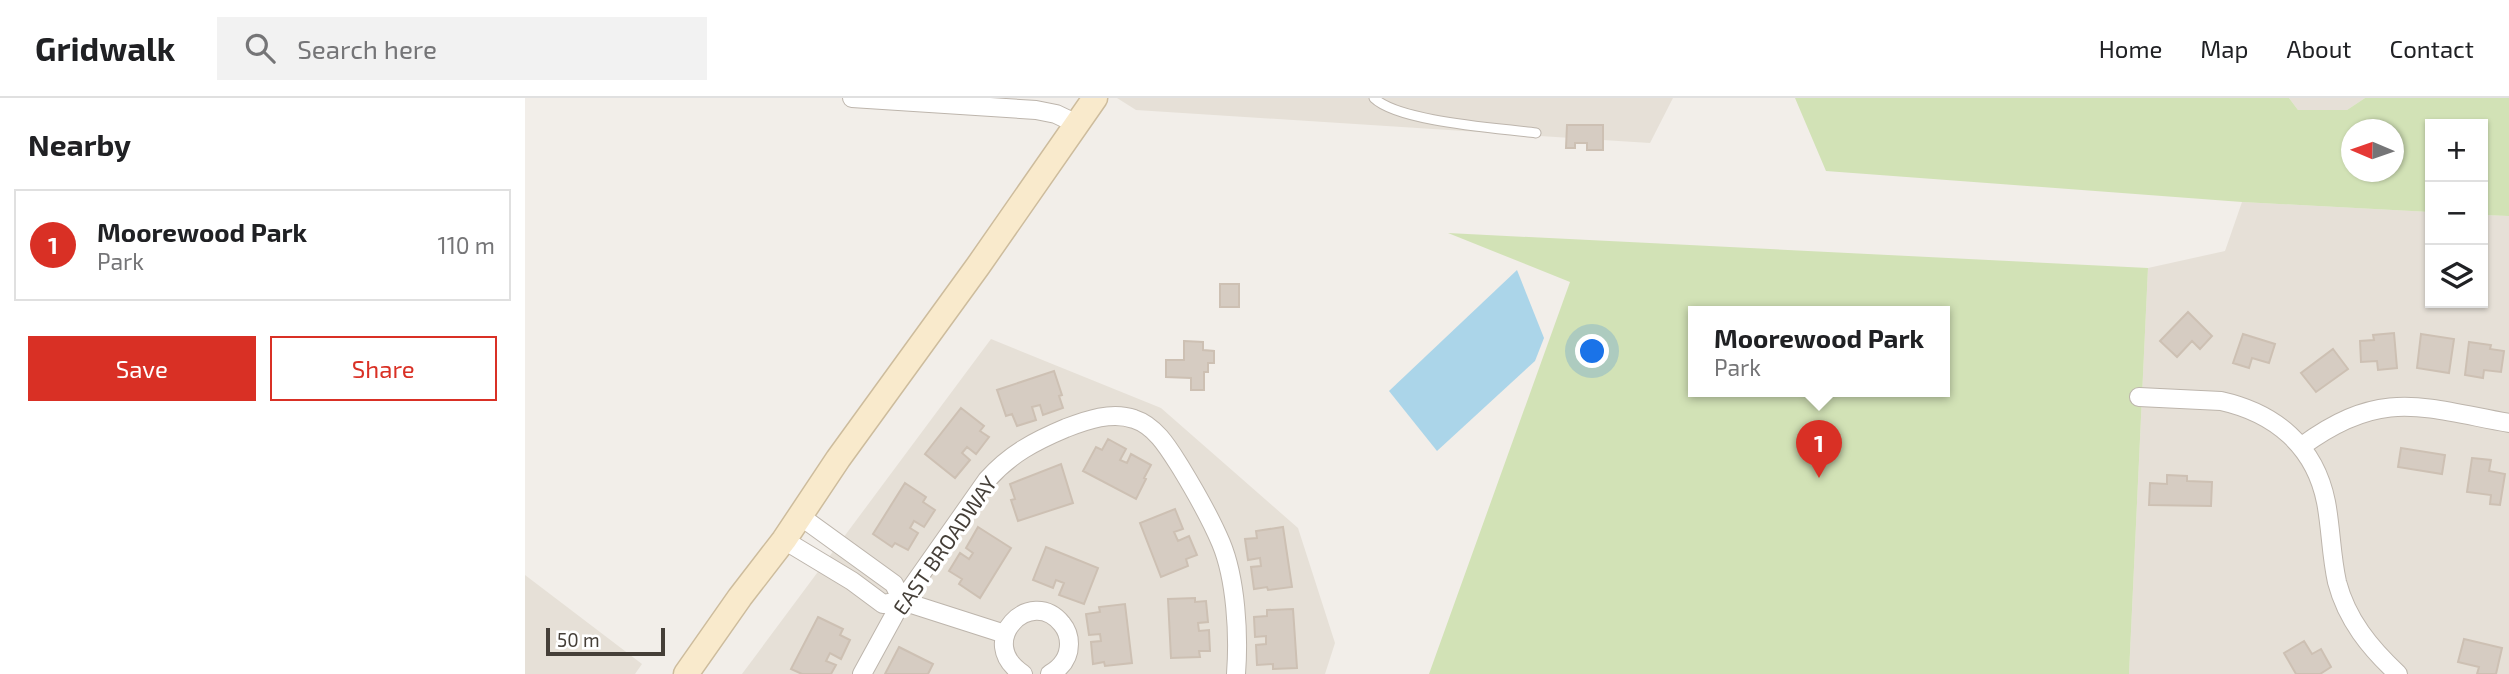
<!DOCTYPE html>
<meta charset="utf-8">
<style>
body{margin:0;font-family:"Exo 2",sans-serif;background:#f2f2f2;color:#202124}
.controls{position:absolute;right:21px;top:21px;display:grid;overflow:hidden;border-radius:0px;box-shadow:0 2px 5px #0004}
.controls button{width:63px;height:63px;display:grid;place-items:center;padding:0;border:0;border-bottom:2px solid #e0e0e0;background:#fff;color:#202124;font:35px sans-serif}
.compass{position:absolute;left:1816px;top:21px;width:63px;height:63px;border-radius:50%;background:#fff;box-shadow:0 2px 5px #0004;rotate:272deg}
.scale{position:absolute;left:21px;bottom:18px;width:119px;box-sizing:border-box;padding-left:7px;border:4px solid #453f38;border-top:0;font-size:19px;line-height:24px;white-space:nowrap;color:#453f38;-webkit-text-stroke:5px #fff;paint-order:stroke}
.you{position:absolute;left:1068px;top:254px;width:24px;height:24px;margin:-18px;border:5px solid #fff;border-radius:50%;background:#1a73e8;box-shadow:0 0 0 10px #1a73e833}
.badge{display:grid;place-items:center;width:46px;height:46px;border-radius:50%;background:#d93025;color:#fff;font-size:23px;font-weight:700}
.pin{position:absolute;translate:-50% -58px;filter:drop-shadow(0 2px 4px #0008)}
.pin::after{content:'';position:absolute;top:37px;width:24px;height:21px;background:inherit;clip-path:polygon(0 0,100% 0,50% 100%)}
.popup{position:absolute;left:1163px;top:208px;width:262px;height:91px;box-sizing:border-box;display:grid;place-content:center;border-radius:0px;background:#fff;filter:drop-shadow(0 2px 5px #0005);font-size:23px;white-space:nowrap;color:#757577}
.popup b{font-size:26px;color:#202124}
.popup::after{content:'';position:absolute;left:50%;top:100%;margin-left:-14px;border:14px solid transparent;border-top-color:#fff}
.list{margin:0;padding:0;list-style:none}
h2{display:flex;justify-content:space-between;align-items:center;height:91px;margin:0;padding:0 28px;font-size:30px}
h2 small{font-size:23px;font-weight:400;color:#757577}
.list li{display:grid;grid-template-columns:46px 1fr auto;gap:21px;align-items:center;box-sizing:border-box;height:112px;margin:0 14px 14px;padding:0 14px;border:2px solid #e0e0e0;border-radius:0px}
.list b{display:block;font-size:26px;white-space:nowrap}
.list p{margin:0;font-size:23px;white-space:nowrap;color:#757577}
.list em{font-size:23px;font-style:normal;color:#757577}
.actions{display:flex;gap:14px;padding:21px 28px}
.actions a{flex:1;padding:16px 0;border:2px solid #d93025;border-radius:0px;text-align:center;font-size:24px;color:#d93025}
.actions .main{background:#d93025;color:#fff}
.icon{flex:none;width:38px;height:38px;fill:none;stroke:currentColor;stroke-width:2;stroke-linecap:round;stroke-linejoin:round}
.map{position:relative;flex:none;width:1984px;height:576px;overflow:hidden}
header{display:flex;align-items:center;gap:42px;box-sizing:border-box;height:98px;padding:0 35px;background:#fff;border-bottom:2px solid #e0e0e0}
header strong{font-size:33px}
nav{display:flex;gap:38px;margin-inline-start:auto;font-size:24px}
.search{width:490px;height:63px;background:#f2f2f2;display:flex;align-items:center;gap:18px;box-sizing:border-box;padding:0 24px;border-radius:0px;color:#757577;font-size:26px}
main{display:flex}
aside{flex:1;background:#fff}
.map>svg:first-child{display:block}
.residential{fill:#e6e0d7}
.green{fill:#d2e2b6;fill-rule:evenodd}
.water{fill:#abd5e9}
.building{fill:#d6ccc2;stroke:#cdc0b3;stroke-width:2}
.lines{fill:none;stroke-linecap:round;stroke-linejoin:round}
.service-casing{stroke:#bdb5ac;stroke-width:11}
.minor-casing{stroke:#bdb5ac;stroke-width:20}
.secondary-casing{stroke:#cdbc9d;stroke-width:27}
.service{stroke:#fff;stroke-width:9}
.minor{stroke:#fff;stroke-width:18}
.secondary{stroke:#f9eacc;stroke-width:24}
.labels{text-anchor:middle;dominant-baseline:central;stroke-width:7;stroke-linejoin:round;paint-order:stroke}
.street-label{font-size:21px;fill:#453f38;stroke:#fff}
</style>
<header>
<strong>Gridwalk</strong>
<div class="search"><svg class="icon" aria-label="search" viewBox="0 0 24 24"><circle cx="10" cy="10" r="6"/><path d="M15 15l6 6"/></svg>Search here</div>
<nav><a>Home</a><a>Map</a><a>About</a><a>Contact</a></nav>
</header>
<main>
<aside>
<h2>Nearby<small></small></h2>
<ul class="list">
<li><span class="badge">1</span><div><b>Moorewood Park</b><p>Park</p></div><em>110 m</em></li>
</ul>
<div class="actions"><a class="main">Save</a><a>Share</a></div>
</aside>
<div class="map">
<svg width="1984" height="576" viewBox="0 0 1984 576">
<rect width="100%" height="100%" fill="#f2eee9"/>
<path class="residential" d="M592,0H1148L1125,45L611,12Z
M1764,0H1840L1822,12H1773Z
M1717,104L1905,114V205H1958V117L1984,118V576H1604L1623,170L1700,153Z
M466,241L636,310L773,430L810,545L800,576H217Z
M0,477L117,566L110,576H0Z"/>
<path class="green" d="M1270,0H1764L1773,12H1822L1840,0H1984V118L1958,117V26H1905V114L1717,104L1301,73ZM1826,32H1868V74H1826Z
M923,135L1623,170L1604,576H904L1045,184ZM1168,214H1420V294H1168Z"/>
<path class="water" d="M992,172L1019,240L1010,263L912,353L864,293Z"/>
<path class="building" d="M1042,27H1078V52H1062V45H1050V50H1041Z
M695,186H714V209H695Z
M1663,214L1687,238L1675,251L1667,243L1652,259L1635,243Z
M1869,235L1872,270L1853,272L1852,263L1836,264L1835,243L1849,242L1848,237Z
M1718,236L1750,246L1744,265L1727,260L1724,270L1708,265Z
M1896,236L1929,241L1924,275L1892,270Z
M659,243L678,244V252L689,253V265H683V274H679V292H666V280L641,279V262H659Z
M1944,244L1966,247L1965,251L1979,253L1976,274L1959,272L1958,280L1940,277Z
M1808,251L1823,271L1791,294L1776,275Z
M529,273L537,297L534,298L538,310L518,317L515,307L507,309L511,322L492,328L487,316L481,318L472,292Z
M436,310L459,328L455,333L464,339L451,356L442,349L437,355L445,362L430,380L400,356Z
M583,341L601,351L595,362L602,365L606,356L626,367L619,380L621,381L611,401L558,373L571,349L577,352Z
M1876,350L1920,357L1917,376L1873,369Z
M1947,360L1966,362L1964,373L1980,376L1975,407L1965,406L1966,397L1942,394Z
M536,366L548,405L493,423L486,402L490,401L485,386Z
M1642,377L1662,378V383L1687,384L1686,408L1624,407L1625,385L1642,386Z
M380,385L401,399L398,404L410,412L399,429L389,423L385,430L393,435L383,452L370,445L367,449L348,436Z
M650,411L658,431L649,434L653,443L664,438L672,457L661,461L663,468L636,479L615,425Z
M453,429L486,450L455,500L434,486L437,481L424,473L435,455L444,461L448,455L441,450Z
M758,429L767,489L743,492L742,489L729,491L726,469L736,468L735,460L723,462L720,441L732,440L731,433Z
M521,449L573,470L559,506L534,497L539,485L531,482L528,490L508,482Z
M670,500V504L681,503L683,524L673,525L674,533L684,532L685,553H674L675,559L646,560L643,501Z
M600,506L607,565L580,568L579,564L568,566L566,544L576,543L575,536L564,537L561,516L575,514L574,509Z
M768,511L772,570L748,571V566L732,567L731,547L741,546V538L730,539L729,519L742,518V512Z
M293,519L318,531L315,537L325,542L316,561L305,555L301,563L311,567L306,576H277L266,571Z
M1939,541L1977,550L1971,576H1952L1954,569L1933,564Z
M1779,543L1787,556L1796,551L1806,569L1795,576H1771L1759,555Z
M374,549L408,566L403,576H360Z"/>
<g class="lines">
<defs>
<path id="service" d="M849,0C874,24 974,30 1011,35"/>
<path id="minor" d="M327,0L511,12L531,16L552,26
M1614,299L1696,303C1750,315 1790,348 1801,404C1806,430 1806,457 1812,484C1822,522 1845,550 1873,576
M1777,348C1856,290 1896,309 1984,325
M275,418L369,486L377,503
M259,442L327,483L358,506L377,503L480,536
M337,576L377,503L462,382C485,356 510,343 541,330C562,322 587,313 609,321C631,328 644,351 656,370C670,393 685,419 696,445C711,481 714,537 711,576
M498,576C449,544 506,487 537,526C542,532 544,538 544,546C544,560 537,569 525,576"/>
<path id="secondary" d="M161,576L215,499L259,442L313,361L453,168L570,0"/>
</defs>
<use href="#service" class="service-casing"/>
<use href="#minor" class="minor-casing"/>
<use href="#secondary" class="secondary-casing"/>
<use href="#service" class="service"/>
<use href="#minor" class="minor"/>
<use href="#secondary" class="secondary"/>
</g>
<g class="labels">
<g class="street-label">
<text transform="translate(419 447) rotate(-55)">EAST BROADWAY</text>
</g>
</g>
</svg>
<div class="controls">
<button>+</button>
<button>−</button>
<button><svg class="icon" aria-label="layers" viewBox="0 0 24 24"><path d="M12 4l9 5-9 5-9-5zM3 14l9 5 9-5"/></svg></button>
</div>
<svg class="compass" viewBox="-18 -18 36 36"><path d="M0-13l5 13h-10z" fill="#e53935"/><path d="M0 13l5-13h-10z" fill="#757577"/></svg>
<div class="scale">50 m</div>
<div class="you"></div>
<div class="pin badge" style="left:1294px;top:380px">1</div>
<div class="popup"><b>Moorewood Park</b>Park</div>
</div>
</main>
